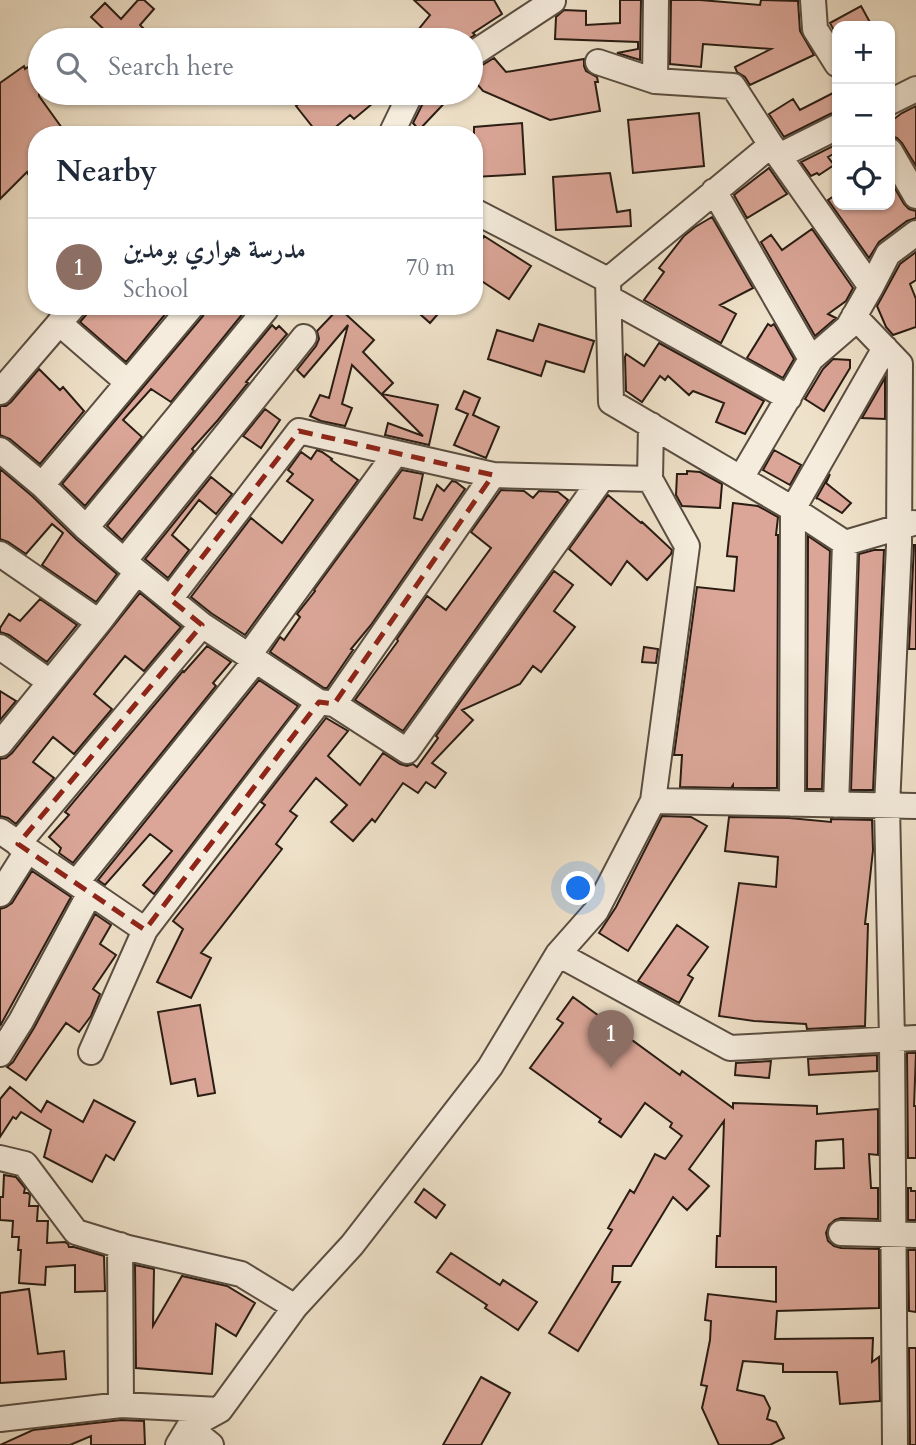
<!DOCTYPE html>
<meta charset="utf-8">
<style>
body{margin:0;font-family:Cardo,Amiri,serif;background:#f6f6f7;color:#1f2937}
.controls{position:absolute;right:21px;top:21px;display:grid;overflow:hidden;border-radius:14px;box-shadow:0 2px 5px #0004}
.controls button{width:63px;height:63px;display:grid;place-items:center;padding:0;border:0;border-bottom:2px solid #e0e1e3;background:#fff;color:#1f2937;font:35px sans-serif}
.you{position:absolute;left:579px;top:889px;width:24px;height:24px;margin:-18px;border:5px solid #fff;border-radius:50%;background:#1a73e8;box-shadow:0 0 0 10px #1a73e833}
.badge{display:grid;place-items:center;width:46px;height:46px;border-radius:50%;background:#111827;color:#fff;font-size:23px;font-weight:700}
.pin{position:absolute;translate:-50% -58px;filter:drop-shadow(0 2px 4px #0008)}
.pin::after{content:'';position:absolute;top:37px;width:24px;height:21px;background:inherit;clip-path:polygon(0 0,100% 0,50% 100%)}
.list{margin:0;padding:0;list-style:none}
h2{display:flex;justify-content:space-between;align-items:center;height:91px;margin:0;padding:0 28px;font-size:30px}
h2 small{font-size:23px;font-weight:400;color:#747a83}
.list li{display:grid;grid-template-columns:46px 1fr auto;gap:21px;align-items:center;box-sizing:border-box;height:98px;padding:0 28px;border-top:2px solid #e0e1e3}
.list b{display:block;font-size:26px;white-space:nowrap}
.list p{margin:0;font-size:23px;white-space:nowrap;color:#747a83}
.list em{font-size:23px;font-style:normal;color:#747a83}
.icon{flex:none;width:38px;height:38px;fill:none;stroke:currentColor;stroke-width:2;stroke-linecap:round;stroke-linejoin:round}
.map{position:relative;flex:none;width:916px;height:1445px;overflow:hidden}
.search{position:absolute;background:#fff;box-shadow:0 2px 5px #0004;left:28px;top:28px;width:455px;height:77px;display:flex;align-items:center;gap:18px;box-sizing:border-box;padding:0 24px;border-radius:38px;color:#747a83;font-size:26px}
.panel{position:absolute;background:#fff;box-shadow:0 2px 5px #0004;left:28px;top:126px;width:455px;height:189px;border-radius:28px}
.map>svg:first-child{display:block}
.building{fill:#dba698;stroke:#291c13;stroke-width:2;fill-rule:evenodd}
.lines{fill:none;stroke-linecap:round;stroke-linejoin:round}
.minor-casing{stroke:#5a4e41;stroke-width:28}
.minor{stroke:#f5ecdd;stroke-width:24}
.marked{fill:none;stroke:#8f2418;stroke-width:5;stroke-dasharray:14 9;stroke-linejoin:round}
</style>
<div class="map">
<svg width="916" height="1445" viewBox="0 0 916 1445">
<rect width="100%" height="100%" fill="#efe2ca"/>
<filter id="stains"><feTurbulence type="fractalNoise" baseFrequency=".00286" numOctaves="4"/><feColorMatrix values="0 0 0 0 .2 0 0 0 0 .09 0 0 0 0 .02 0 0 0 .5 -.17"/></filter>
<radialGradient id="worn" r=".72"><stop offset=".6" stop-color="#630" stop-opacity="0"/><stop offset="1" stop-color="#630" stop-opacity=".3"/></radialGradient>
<path class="building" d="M138,0H144L154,9L140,25L155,40H115L91,17L105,3L121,19Z
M414,0H494L502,14L473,33L475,35L466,40H410L430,15Z
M620,0H641L640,60L617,53L638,49V42L555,39L556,17L564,10L586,11V25L620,23Z
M671,0H700L760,5L761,0L798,1L800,31L814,55L750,85L745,77L737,72L735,67L771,49L703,44L701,67L670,64Z
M861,6L872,26H837V36L830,23Z
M494,58L506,72L584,59V66L586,71L597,77L598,82H595L600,111L550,120L483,91L471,77V70L479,67Z
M40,59L39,96L67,135H37V168L28,174L27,172L0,199V83L24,66L25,69Z
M837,91V112L830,114L784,137L769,114L793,99L800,110Z
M312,93H385L354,119L350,115L326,135H319L296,106Z
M428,93H454L419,130L413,123L422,105L427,99Z
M916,106V166L902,143L897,138L890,136V122L902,113Z
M699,113L704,166L633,173L628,120Z
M522,123L525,174L474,177V127Z
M837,144V152L828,157L834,165L819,175L817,173L811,176L801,162Z
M769,168L787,194L747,218L734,195Z
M610,173L617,212L630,210L631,226L556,230L553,177Z
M890,180L904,204L909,209L916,211V218L907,221L879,242L869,258L828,200L837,194V205H890Z
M712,217L753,288L720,305L736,314L721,343L644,300L664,272L659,268L684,236L695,227Z
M812,229L853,288L846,301L828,314L836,318L815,336L761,242L771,235L782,250Z
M484,236L531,266L509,299L474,276V252Z
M916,252V280L910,284L916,299V327L893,335L886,327L877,306L900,264Z
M89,306H172L126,362L80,322L86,315Z
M207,306H249L171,402L151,389L123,420L142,437L85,506L62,484L203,316Z
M411,306H445L430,323Z
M339,308L374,340L363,352L393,383L382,394L438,405L429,445L385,435L388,423L423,436L352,365L342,404L352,408L345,426L321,421L310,416L320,395L329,398L348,325L304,377L297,370L316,346L319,339L317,331Z
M539,324L594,341L584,372L546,361L541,376L488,359L497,330L533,341Z
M768,324L771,326L774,324L794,359L783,378L747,358Z
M272,325L276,329L279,326L287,334L246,382L248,383L218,420L192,449L194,451L122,540L107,526Z
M659,343L764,401L745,434L716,422L724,403L693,391L689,395L668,376L665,380L660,376L642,402L626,391L625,357L626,354L644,366Z
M833,359L850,360V368L824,411L805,399L823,369Z
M39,369L60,390L63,387L84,411L40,464L10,439L0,435V406H6L11,402Z
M885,378V419L862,418Z
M464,391L480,398L473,415L499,427L486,458L454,445L468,414L456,409Z
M265,409L280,420L261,448L243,436Z
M317,450L322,452L332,459L331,460L358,480L245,635L211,613L191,597L251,518L282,543L313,500L287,481L293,474L288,470L301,452L311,459Z
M774,450L801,465L790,485L763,470Z
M0,469L32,496L76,539L117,574L96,602L42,565L63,533L52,524L26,554L8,542L0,539Z
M402,470L423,474L414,518L422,520L437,485L444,491L452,481L456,482L465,489L371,625L351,649L353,650L327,688H324L270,652L280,637L284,640L300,617L297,614L315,591L314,590Z
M687,471L700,472L722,484L720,508L682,506L676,495L677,474H687Z
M830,474L826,483L851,503L842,513L817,498L816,499Z
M211,477L232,494L216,514L199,500L172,535L189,550L168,578L145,559Z
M501,490L524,491L533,498L539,491L558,492L568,500L403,731L355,700L398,641L397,639L427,596L446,610L491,548L471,532Z
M608,495L641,523L642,522L672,550L671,554L647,580L627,561L611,585L569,549Z
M733,503L758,506L778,517L776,535H778L777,788H733V785L731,788L680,787L682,755H674L697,587L734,591L737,557L727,556Z
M808,536L830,551L822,789H807Z
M914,545H916V649H909Z
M874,550H884L873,790H851L859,554Z
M554,571L573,585L554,611L575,627L541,672L533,666L520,684L462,710L473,720L432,763L446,773L435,788L426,782L418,793L403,783L375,822L372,819L353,841L331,822L347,805L316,778L290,811L297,816L276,844L282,849L201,953L211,958L191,998L157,982L183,929L173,921L265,805L261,802L326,718L348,731L328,756L360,785L383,753L400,764L407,766L413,764L417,767L438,738L436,736Z
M140,593L181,627L144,671L125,656L94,694L112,709L74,754L53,737L33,762L54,778L16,824L8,818L0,816V759L6,758L12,753Z
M40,599L77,625L47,662L9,635L0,632V628L9,614L20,621Z
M207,646L231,662L213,683L216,686L73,863L59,853L61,848L49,837L69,815L65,812L183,671L184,672Z
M644,647L658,649L656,663L642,662Z
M259,680L298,706L154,894L143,885L172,851L150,834L105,885L98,880Z
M0,691L16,701L0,720Z
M662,816L691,817L707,826L628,951L599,933L616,907Z
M729,817L789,818L831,822V819L872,820L873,850L865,924H868L865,1026L807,1029L806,1024L754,1021L719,1016L739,883L776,887L778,857L725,851Z
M32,871L71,897L0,1026V909L6,907L12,903Z
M95,914L111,925L100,944L116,955L93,989L100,994L91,1016L79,1032L66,1023L26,1080L7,1067L13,1062L34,1028Z
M677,925L708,947L688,975L693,978L679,1003L638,981Z
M573,997L680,1075L682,1071L733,1108V1103L817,1106V1114L878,1109V1155L869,1154L871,1188H878V1219L841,1218L835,1220L829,1225L826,1233L828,1241L834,1246L841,1248L879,1249V1308L777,1311L775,1339L873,1338L872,1362L879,1357L880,1401L840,1404L837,1372H783V1364L743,1361L737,1390L764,1396L770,1408L767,1419L776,1422L784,1438L770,1445H719L702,1408L707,1386L701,1385L710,1340L711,1321L705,1320L708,1294L776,1302V1267H716L717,1236H720L724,1121L689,1169L709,1186L687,1210L673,1197L631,1266H613L612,1282H620L578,1351L549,1333L612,1230L608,1228L630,1190L634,1193L655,1154L665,1159L682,1136L670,1127L672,1123L645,1103L621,1137L599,1122L601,1119L530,1068L563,1023L557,1019ZM843,1139L844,1168L815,1169L816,1141Z
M200,1005L215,1093L198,1096L195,1079L171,1084L158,1012Z
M907,1053H916L914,1106H916V1158H908Z
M877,1055V1071L809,1075L808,1059Z
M771,1061L769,1078L735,1075L736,1063Z
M10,1087L41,1112L47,1101L83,1122L94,1100L135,1122L114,1160L106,1155L92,1182L44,1157L51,1130L21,1112L16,1119L13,1117L0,1137V1099Z
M4,1175L16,1177L25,1188L24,1193H28L30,1195L29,1206H38L37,1221H48L47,1243L65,1242L68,1244L69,1247H74L104,1256L105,1291L75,1292V1265L46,1267L45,1285L19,1283L21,1250H18L19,1237H12L13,1221L0,1220V1197H3Z
M908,1188H911V1191H916V1220H908Z
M424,1189L445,1205L436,1218L415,1202Z
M908,1250H916V1312L909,1311Z
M451,1253L500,1285L503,1280L537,1302L518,1330L485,1308L487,1305L437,1272Z
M135,1265L154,1269L153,1326L182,1276L227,1286L255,1303L236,1336L216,1324L212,1374L136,1368Z
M29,1289L38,1354L64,1351L66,1379L0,1383V1293Z
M909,1348H916V1445H910Z
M481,1377L510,1393L481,1445H443Z
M121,1420L144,1421L145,1445H91V1436L70,1445H0L33,1430Z"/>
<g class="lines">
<defs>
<path id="minor" d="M813,0L815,29L837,64
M471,55L553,1
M598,62L655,81L733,86L771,145L608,280L611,402L793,509L845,543L913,523
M655,81L656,0
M890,102L916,89
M396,135L393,130L410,95L413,93
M771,145L871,287
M890,151L916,196
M779,156L837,127
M714,191L811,359
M474,211L608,280
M609,298L789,398
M854,316L900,364L899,545L887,806L892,1040L895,1445
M59,323L127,382
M0,392L74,306
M0,450L42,485L86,528L137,572L202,625L319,702L334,704L407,751L602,478
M741,478L811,359L848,327L871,287L888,254L916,233
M42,485L192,306
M86,528L266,309
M0,554L99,622
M125,560L304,337
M170,599L299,431L493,475L650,479
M0,647L50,682
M249,655L396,453
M334,704L493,475
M0,744L99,622L137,572
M653,801L916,806
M792,804L793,509L885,348
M836,805L845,543
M0,831L145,930
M18,844L202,625
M76,883L256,660
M0,894L28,850
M558,954L730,1048L916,1038
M91,1052L145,930L319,702
M0,1054L21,1021L90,893
M0,1158L25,1164L76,1232L128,1248L241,1274L295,1307
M841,1233L916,1235
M120,1245L121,1405
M0,1419L121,1405L219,1410
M189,1427L211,1445
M178,1445L189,1427L220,1410L295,1307L352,1245L490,1067L558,954L596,911L653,801L687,546L650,479L651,425"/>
</defs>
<use href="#minor" class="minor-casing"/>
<use href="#minor" class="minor"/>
</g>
<path class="marked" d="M299,431L493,475L334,704L319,702L145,930L18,844L202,625L170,599Z"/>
<rect width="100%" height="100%" filter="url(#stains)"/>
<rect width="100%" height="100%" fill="url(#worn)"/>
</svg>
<div class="controls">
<button>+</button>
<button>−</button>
<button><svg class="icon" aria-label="locate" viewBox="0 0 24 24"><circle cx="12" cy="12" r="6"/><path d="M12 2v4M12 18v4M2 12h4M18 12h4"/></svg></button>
</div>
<div class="you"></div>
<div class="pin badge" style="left:611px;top:1068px;background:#8d6e63">1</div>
<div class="search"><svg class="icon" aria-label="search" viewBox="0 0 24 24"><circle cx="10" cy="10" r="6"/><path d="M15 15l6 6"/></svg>Search here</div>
<section class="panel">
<h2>Nearby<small></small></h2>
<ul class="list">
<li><span class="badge" style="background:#8d6e63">1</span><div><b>مدرسة هواري بومدين</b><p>School</p></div><em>70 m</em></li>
</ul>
</section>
</div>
